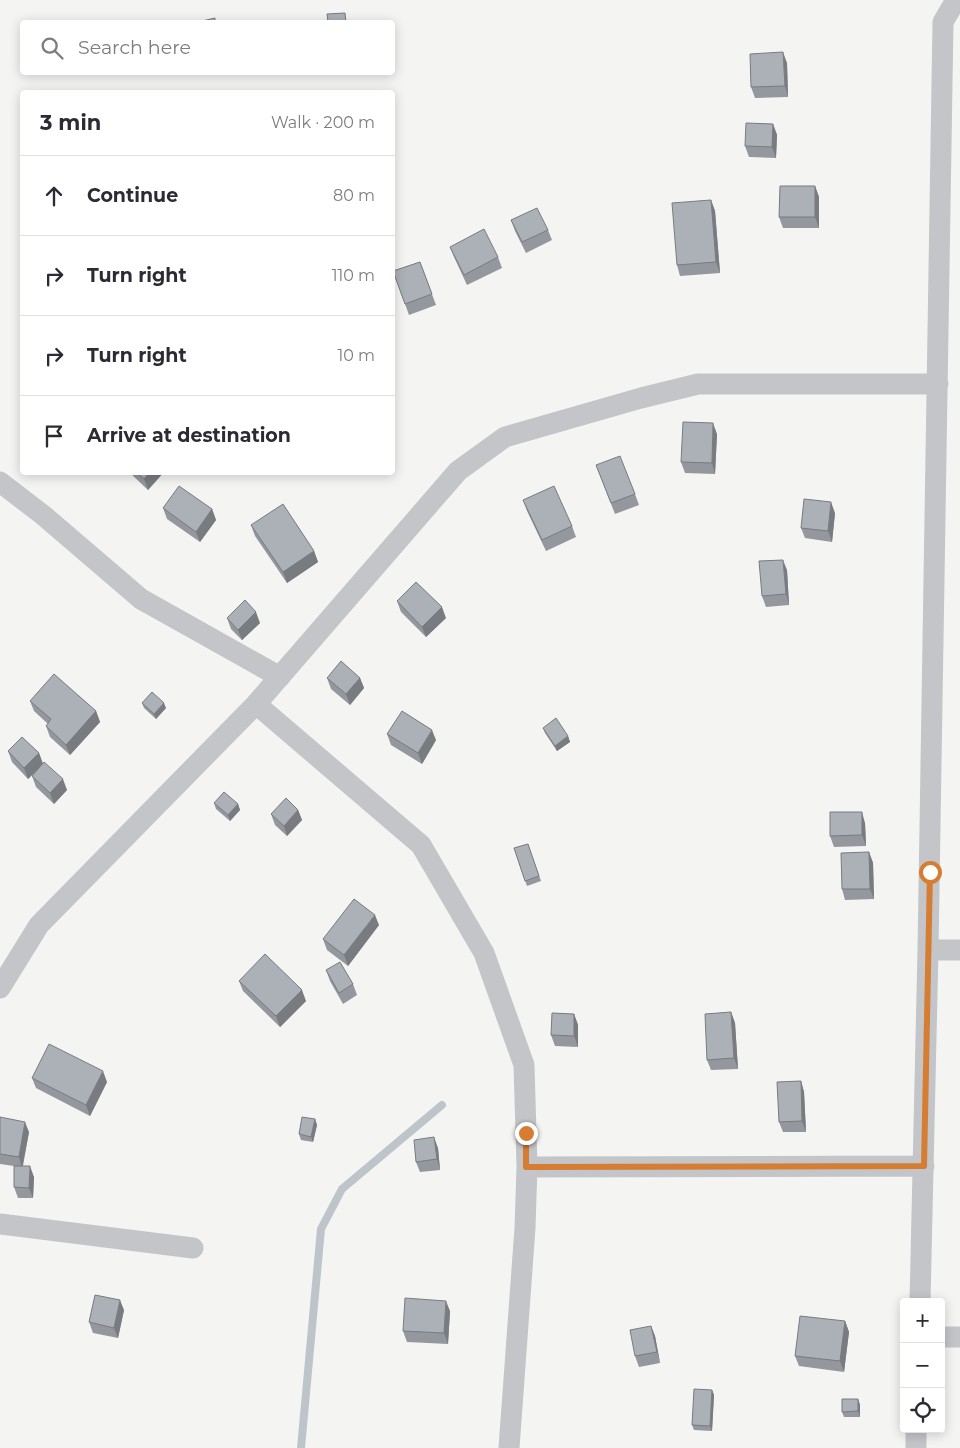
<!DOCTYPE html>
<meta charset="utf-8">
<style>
body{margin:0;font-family:Montserrat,sans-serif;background:#f2f2f3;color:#2b2b33}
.controls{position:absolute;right:15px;bottom:15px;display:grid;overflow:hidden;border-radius:5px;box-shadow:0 2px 12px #0003}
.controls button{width:45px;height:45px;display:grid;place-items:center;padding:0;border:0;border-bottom:1px solid #e1e1e2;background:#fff;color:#2b2b33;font:25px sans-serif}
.stop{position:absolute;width:15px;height:15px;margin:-11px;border:4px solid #d47d33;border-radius:50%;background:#fff}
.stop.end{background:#d47d33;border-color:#fff;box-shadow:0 1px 5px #0008}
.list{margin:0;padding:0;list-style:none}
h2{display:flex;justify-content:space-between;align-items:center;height:65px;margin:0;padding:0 20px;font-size:21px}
h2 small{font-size:16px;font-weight:400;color:#7c7c81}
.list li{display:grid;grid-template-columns:32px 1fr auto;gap:15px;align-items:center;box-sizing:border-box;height:80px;padding:0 20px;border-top:1px solid #e1e1e2}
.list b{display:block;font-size:19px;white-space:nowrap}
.list em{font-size:16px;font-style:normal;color:#7c7c81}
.icon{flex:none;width:28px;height:28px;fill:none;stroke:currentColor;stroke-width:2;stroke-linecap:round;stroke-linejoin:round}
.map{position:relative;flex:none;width:960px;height:1448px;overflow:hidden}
.search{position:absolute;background:#fff;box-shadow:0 2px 12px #0003;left:20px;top:20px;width:375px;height:55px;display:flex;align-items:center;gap:12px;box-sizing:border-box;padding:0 18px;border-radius:5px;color:#7c7c81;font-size:19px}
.panel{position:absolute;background:#fff;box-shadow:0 2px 12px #0003;left:20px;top:90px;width:375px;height:385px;border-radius:5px}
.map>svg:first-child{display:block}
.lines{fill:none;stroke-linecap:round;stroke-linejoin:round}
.stream{stroke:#bdc4ca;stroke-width:8}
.minor{stroke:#c3c5c9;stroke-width:21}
.wall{fill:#94979d}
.shaded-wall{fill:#787b80}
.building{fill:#acb0b7;stroke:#787b80}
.route{stroke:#d47d33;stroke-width:6}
</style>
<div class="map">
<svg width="960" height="1448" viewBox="0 0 960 1448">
<rect width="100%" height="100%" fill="#f4f5f2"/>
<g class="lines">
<path class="stream" d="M301,1448L321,1229L342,1189L442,1105"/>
<path class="minor" d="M0,482L43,515L141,599L280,677
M256,704L421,845L484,953L524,1065L527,1167L525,1228L509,1448
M928,950H960
M0,988L39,925L256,704L458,471L505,437L641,398L698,384H938
M527,1167L924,1166
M0,1224L193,1248
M920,1302L928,950L943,22L956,0
M941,1337H960
M916,1448V1429"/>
</g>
<path class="wall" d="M787,63L788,97L755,98L751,87Z
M773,124L777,135L776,158L749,157L745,146Z
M815,186L819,197V228H783L779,217Z
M711,200L715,211L720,273L680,276L677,265Z
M511,220L548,230L552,240L526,253L515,231Z
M450,247L498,257L502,268L467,285L454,257Z
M420,262L436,305L409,315L393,271Z
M717,434L715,474L685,473L681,462Z
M596,465L635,494L639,505L615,514Z
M129,472H164L148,490Z
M523,500L572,526L576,537L546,551L527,511Z
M163,508L212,509L216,520L200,542L167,519Z
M835,513L832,542L805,538L801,528Z
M251,525L314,551L318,562L287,583L255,536Z
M787,570L789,605L766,607L762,596Z
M397,601L446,618L426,637L401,612Z
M227,618L260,623L242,640L231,629Z
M327,678H360L364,688L350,705L331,689Z
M30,701L96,711L100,722L70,755L50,737L46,726L48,724L34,711Z
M142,703L166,708L156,719L144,708Z
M543,728L568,736L570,742L557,751L545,733Z
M387,734L436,740L422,764L391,745Z
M8,751L39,753L43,764L67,790L54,804L36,787L32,776L39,768L28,779L12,762Z
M214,803L238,804L240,810L230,821L216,809Z
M298,810L302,820L287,836L275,825L271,814Z
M865,823L866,846L834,847L830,836Z
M528,844L541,881L527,886L514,848Z
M869,852L873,863L874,899L845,900L842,889Z
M379,925L348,966L327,950L323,939Z
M326,970L353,984L357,995L343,1004L330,981Z
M239,981L306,1001L280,1027L243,991Z
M731,1012L735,1023L738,1069L711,1070L707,1060Z
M574,1014L578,1025V1047L555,1046L551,1035Z
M32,1078L107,1082L90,1116L36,1088Z
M801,1081L804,1092L806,1132H783L779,1122Z
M0,1117L29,1132L23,1166L34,1177L33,1198H18L14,1187V1166L0,1164Z
M315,1119L317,1125L313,1142L301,1140L299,1134Z
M438,1148L440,1170L420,1172L416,1162Z
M124,1310L118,1338L93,1333L89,1322Z
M450,1311L448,1344L407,1342L403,1331Z
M845,1321L849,1332L844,1372L799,1366L795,1356Z
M651,1326L655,1336L660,1363L639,1367L635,1356Z
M712,1390L714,1395L712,1431L694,1430L692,1425Z
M858,1399L860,1405V1417H844L842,1412Z"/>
<path class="shaded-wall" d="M783,52L787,63L788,97L785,86Z
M773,124L777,135L776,158L772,147Z
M815,186L819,197V228L815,217Z
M711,200L715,211L720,273L716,262Z
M713,423L717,434L715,474L712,463Z
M150,472H164L148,490L144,479Z
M831,502L835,513L832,542L828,531Z
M212,509L216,520L200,542L196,532Z
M314,551L318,562L287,583L283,572Z
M783,560L787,570L789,605L786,594Z
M442,607L446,618L426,637L422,627Z
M256,612L260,623L242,640L238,630Z
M360,678L364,688L350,705L346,694Z
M164,703L166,708L156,719L154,714Z
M96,711L100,722L70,755L66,745Z
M432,730L436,740L422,764L418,753Z
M568,736L570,742L557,751L555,746Z
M39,753L43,764L28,779L24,768Z
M63,779L67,790L54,804L50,793Z
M238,804L240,810L230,821L228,815Z
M298,810L302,820L287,836L284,826Z
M862,812L865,823L866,846L862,835Z
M869,852L873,863L874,899L870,889Z
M375,915L379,925L348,966L344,955Z
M302,990L306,1001L280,1027L276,1016Z
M731,1012L735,1023L738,1069L734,1058Z
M574,1014L578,1025V1047L574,1036Z
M103,1071L107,1082L90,1116L86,1105Z
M801,1081L804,1092L806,1132L802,1121Z
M315,1119L317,1125L313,1142L311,1137Z
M25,1122L29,1132L22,1168L19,1157Z
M434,1137L438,1148L440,1170L437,1159Z
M30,1166L34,1177L33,1198L29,1188Z
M120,1300L124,1310L118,1338L114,1328Z
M446,1301L450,1311L448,1344L444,1333Z
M845,1321L849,1332L844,1372L840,1361Z
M651,1326L655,1336L660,1363L657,1352Z
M712,1390L714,1395L712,1431L710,1426Z
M858,1399L860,1405V1417L858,1411Z"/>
<path class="building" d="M345,13L346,22H328L327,14Z
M215,18V22H198Z
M783,52L785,86L751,87L750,54Z
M746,123L773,124L772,147L745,146Z
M780,186H815V217H779Z
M711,200L716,262L677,265L672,203Z
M537,208L548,230L522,242L511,220Z
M484,229L498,257L464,275L450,247Z
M420,262L432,294L405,304L393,271Z
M683,422L713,423L712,463L681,462Z
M620,456L635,494L611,503L596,465Z
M136,472H150L144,479Z
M179,486L212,509L196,532L163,508Z
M554,486L572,526L542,540L523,500Z
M804,499L831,502L828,531L801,528Z
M283,504L314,551L283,572L251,525Z
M783,560L786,594L762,596L759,561Z
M416,582L442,607L422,627L397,601Z
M245,600L256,612L238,630L227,618Z
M341,661L360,678L346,694L327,678Z
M54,674L96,711L66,745L46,726L51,719L30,701Z
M152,692L164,703L154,714L142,703Z
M402,711L432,730L418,753L387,734Z
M556,718L568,736L555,746L543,728Z
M22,737L39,753L24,768L8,751Z
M44,762L63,779L50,793L32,776Z
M224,792L238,804L228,815L214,803Z
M286,798L298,810L284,826L271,814Z
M830,812H862V835L830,836Z
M528,844L539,876L525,881L514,848Z
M869,852L870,889H842L841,853Z
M354,899L375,915L344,955L323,939Z
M265,954L302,990L276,1016L239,981Z
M340,962L353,984L339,993L326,970Z
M731,1012L734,1058L707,1060L705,1014Z
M552,1013L574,1014V1036L551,1035Z
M49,1044L103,1071L86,1105L32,1078Z
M801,1081L802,1121L779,1122L777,1082Z
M0,1117L25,1122L19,1157L0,1154Z
M302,1117L315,1119L311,1137L299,1134Z
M434,1137L437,1159L416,1162L414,1140Z
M14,1166H30L29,1188L14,1187Z
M95,1295L120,1300L114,1328L89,1322Z
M405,1298L446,1301L444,1333L403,1331Z
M800,1316L845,1321L840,1361L795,1356Z
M651,1326L657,1352L635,1356L630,1330Z
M694,1389L712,1390L710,1426L692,1425Z
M842,1399H858V1411L842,1412Z"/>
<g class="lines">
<path class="route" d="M526,1133V1167L924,1166L930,872"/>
</g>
</svg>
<div class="controls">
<button>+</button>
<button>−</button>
<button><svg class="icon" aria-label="locate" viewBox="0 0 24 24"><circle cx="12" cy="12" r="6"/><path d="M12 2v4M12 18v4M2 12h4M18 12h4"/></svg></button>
</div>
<div class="stop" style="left:930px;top:872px"></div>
<div class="stop end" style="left:526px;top:1133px"></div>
<div class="search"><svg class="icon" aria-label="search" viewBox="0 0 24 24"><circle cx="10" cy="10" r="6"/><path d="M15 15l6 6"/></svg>Search here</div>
<section class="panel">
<h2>3 min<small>Walk · 200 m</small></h2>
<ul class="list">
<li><svg class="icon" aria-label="ahead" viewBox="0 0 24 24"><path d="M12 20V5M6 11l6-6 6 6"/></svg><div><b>Continue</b></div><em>80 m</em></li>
<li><svg class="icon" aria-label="right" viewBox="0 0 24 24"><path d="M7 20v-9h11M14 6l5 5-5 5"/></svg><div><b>Turn right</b></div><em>110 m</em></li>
<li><svg class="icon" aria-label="right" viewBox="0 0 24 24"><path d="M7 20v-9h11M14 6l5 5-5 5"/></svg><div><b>Turn right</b></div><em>10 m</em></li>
<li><svg class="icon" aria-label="arrive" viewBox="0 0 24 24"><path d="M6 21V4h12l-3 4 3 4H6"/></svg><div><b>Arrive at destination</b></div></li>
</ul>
</section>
</div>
